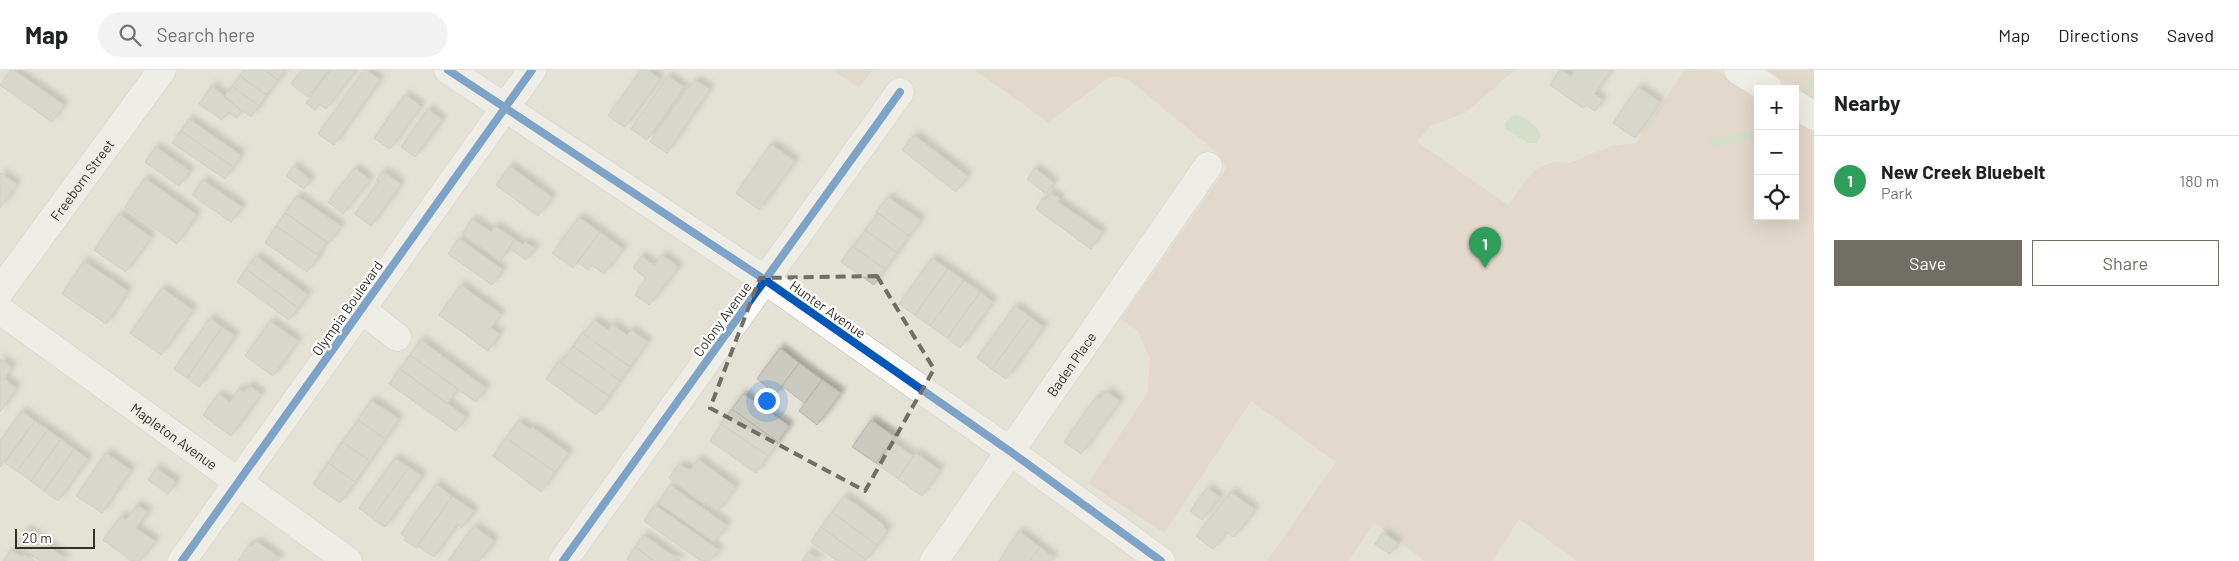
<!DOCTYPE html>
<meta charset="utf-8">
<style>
body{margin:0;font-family:Barlow,sans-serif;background:#f2f2f2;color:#202124}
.controls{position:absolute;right:15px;top:15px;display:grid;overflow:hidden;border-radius:0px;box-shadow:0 5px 20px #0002}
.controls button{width:45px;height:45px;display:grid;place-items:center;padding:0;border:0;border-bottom:1px solid #e0e0e0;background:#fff;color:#202124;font:25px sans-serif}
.scale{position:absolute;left:15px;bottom:12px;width:80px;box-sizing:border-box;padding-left:5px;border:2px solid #323028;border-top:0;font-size:14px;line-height:18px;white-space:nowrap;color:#323028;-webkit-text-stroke:4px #fff;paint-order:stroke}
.you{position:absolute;left:766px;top:330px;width:18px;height:18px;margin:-12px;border:4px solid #fff;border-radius:50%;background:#1a73e8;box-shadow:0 0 0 8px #1a73e833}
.badge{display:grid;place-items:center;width:32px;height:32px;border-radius:50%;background:#706e65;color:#fff;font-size:16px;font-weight:700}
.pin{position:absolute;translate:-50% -41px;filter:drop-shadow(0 1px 2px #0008)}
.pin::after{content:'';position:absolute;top:26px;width:18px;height:15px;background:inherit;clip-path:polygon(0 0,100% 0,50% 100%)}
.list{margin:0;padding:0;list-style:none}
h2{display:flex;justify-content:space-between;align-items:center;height:65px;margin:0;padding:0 20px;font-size:21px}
h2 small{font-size:16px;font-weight:400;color:#757577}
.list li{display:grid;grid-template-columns:32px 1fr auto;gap:15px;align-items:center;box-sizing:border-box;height:90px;padding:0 20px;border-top:1px solid #e0e0e0}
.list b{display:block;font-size:19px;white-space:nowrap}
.list p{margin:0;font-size:16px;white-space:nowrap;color:#757577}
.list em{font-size:16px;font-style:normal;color:#757577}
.actions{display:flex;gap:10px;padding:15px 20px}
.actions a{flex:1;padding:11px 0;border:1px solid #706e65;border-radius:0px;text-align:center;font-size:18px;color:#706e65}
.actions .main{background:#706e65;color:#fff}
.icon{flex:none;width:28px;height:28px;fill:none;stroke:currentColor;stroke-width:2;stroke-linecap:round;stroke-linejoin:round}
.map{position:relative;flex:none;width:1814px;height:491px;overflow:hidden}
header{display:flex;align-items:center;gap:30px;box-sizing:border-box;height:70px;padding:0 25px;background:#fff;border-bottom:1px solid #e0e0e0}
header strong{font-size:24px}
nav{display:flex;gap:28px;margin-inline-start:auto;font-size:18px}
.search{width:350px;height:45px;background:#f2f2f2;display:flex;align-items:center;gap:12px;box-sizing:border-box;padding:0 18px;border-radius:28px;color:#757577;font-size:19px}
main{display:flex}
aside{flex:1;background:#fff}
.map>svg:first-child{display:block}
.green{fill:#dfcdbe}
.water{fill:#c0dabb}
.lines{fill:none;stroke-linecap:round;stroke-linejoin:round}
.stream{stroke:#c0dabb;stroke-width:8}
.building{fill:#c9c9c0;stroke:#b6b7ad;filter:url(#shadow)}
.minor-casing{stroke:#c1beb5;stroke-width:29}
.minor{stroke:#fbfaf9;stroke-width:28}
.cycleway-casing{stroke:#fff;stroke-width:11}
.cycleway{stroke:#0057b8;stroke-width:8}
.marked{fill:none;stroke:#706e65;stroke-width:4;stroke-dasharray:10 6;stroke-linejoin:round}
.labels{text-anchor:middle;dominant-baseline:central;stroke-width:4.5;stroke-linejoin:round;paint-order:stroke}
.street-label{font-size:14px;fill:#323028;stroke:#fff}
</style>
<header>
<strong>Map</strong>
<div class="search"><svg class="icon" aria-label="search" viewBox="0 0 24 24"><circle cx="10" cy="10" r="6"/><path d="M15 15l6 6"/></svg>Search here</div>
<nav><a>Map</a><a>Directions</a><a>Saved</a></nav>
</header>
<main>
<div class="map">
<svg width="1814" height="491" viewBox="0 0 1814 491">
<defs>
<filter id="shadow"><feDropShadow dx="4.5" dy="-4.5" stdDeviation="2.5" flood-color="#0004"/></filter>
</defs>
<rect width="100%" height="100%" fill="#e4e1d5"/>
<path class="green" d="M832,0H873L859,18Z
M975,0H1515L1465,43L1430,56L1417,72L1508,135L1527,109L1539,97L1555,92L1570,93L1611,76L1636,73L1685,0H1715L1758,25V146H1795V46L1814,58V491H1578L1519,449L1492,491H1422L1423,489L1374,453L1348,491H1267L1336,392L1251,331L1164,463L1088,413L1148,322L1150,289L1138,261L1121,249L1226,99L1219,84L1129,10L1120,7H1110L1048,52Z
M1767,0H1814V31Z"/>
<path class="water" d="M1513,45C1522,45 1539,56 1541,66L1537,73H1528L1506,59L1505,53Z"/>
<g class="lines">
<path class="stream" d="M1807,16L1814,9
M1712,73L1750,66L1758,60"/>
</g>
<path class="building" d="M11,0H14L64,35L52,52L0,15Z
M244,0H265L278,10L267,25L240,6Z
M265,0H285L278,10Z
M302,0H328L308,27L291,14Z
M331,0H356L326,39L320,34L315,40L306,33Z
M364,0H367L380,10L334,75L318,64Z
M641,0H648L660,9L625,57L608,46Z
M1560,0L1571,6L1575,0H1611L1594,24L1603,30L1595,41L1586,35L1583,38L1550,15Z
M240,6L267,25L259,36L232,16Z
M668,6L684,17L647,70L631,59Z
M695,10L710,19L667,83L650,72L687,18L688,19Z
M212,16L242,41L237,48L228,42L222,50L199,34Z
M232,16L259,36L251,47L224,27Z
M1638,17L1660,32L1635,68L1613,53Z
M405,25L421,36L390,79L374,68Z
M428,39L442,50L415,87L401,77Z
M189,49L241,85L233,97L181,61Z
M181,61L233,97L225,109L172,73Z
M914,65L968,106L956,122L902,80Z
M771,74L795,91L759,140L736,123Z
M156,77L190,101L179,116L145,92Z
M294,96L311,110L304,119L286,106Z
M510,96L552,127L538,146L496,115Z
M355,98L370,110L343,144L328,132Z
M1035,98L1054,113L1046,124L1027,109Z
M383,101L401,114L371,156L355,144L379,111L376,110Z
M1,103L17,114L0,138V104Z
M145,108L197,145L177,174L125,137Z
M203,110L242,137L231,152L192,125Z
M1051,123L1060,129L1058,132L1102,162L1091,179L1036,139L1043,128L1046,130Z
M297,126L341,156L329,173L285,143Z
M888,127L921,150L909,166L876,142Z
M285,143L326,172L318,185L276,156Z
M878,143L909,166L897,183L865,160Z
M119,144L151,167L126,202L94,180Z
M579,147L600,162L573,198L552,183Z
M472,149L491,162L495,156L515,169L500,191L462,164Z
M276,156L319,186L307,202L265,173Z
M865,160L897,183L885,199L854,177Z
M600,162L623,179L604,204L592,195L588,200L578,192Z
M459,168L503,200L492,215L448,184Z
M515,169L523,175L525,172L535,178L526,190L509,178Z
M852,176L885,199L874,215L841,192Z
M662,185L679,197L649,235L635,225L646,208L633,198L641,186L654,195Z
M256,186L308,225L298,238L246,199Z
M932,188L948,199L915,245L899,234Z
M84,191L128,221L106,254L62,224Z
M246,199L298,238L289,250L237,212Z
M948,199L964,210L930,256L915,245Z
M964,210L980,222L947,268L930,256Z
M461,215L501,244L491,258L500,264L488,281L439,245Z
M162,218L193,240L161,285L130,263Z
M980,222L993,232L960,278L947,268Z
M1015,236L1030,247L992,299L977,288Z
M1030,247L1044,257L1006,309L992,299Z
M210,248L222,257L187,308L174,299Z
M594,250L608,260L612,254L627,265L631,260L648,272L630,297L584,264Z
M270,251L298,271L273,306L245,286Z
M222,257L235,266L199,317L187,308Z
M582,263L630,297L620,311L573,276Z
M421,270L486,318L476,332L410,285Z
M573,276L620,311L609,326L561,293Z
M780,278L799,293L776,324L757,309Z
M410,285L458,319L447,334L400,299Z
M0,289L12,297L4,309L17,318L0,342Z
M559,291L609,326L596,345L546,309Z
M799,293L822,310L804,333L782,316Z
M400,299L466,347L456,361L389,314Z
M822,310L841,323L817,355L799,341Z
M249,315L261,324L231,366L203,345L219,324L230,332L240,318L244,322Z
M1106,321L1120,331L1081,384L1064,372L1097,326L1100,329Z
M743,324L789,356L778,372L732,339Z
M371,330L399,349L385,369L358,350Z
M732,339L778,372L768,386L721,354Z
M22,341L35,351L0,397V371Z
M358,350L385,369L370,391L342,372Z
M871,350L895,367L876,393L852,377Z
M35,351L48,360L17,401L5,393Z
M518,351L530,359L532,357L569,383L555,402L506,368Z
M721,354L768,386L756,403L710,371Z
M48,360L61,369L31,411L17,401Z
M506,368L555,402L541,422L493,386Z
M61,369L74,379L44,421L31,411Z
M892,371L913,386L898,409L876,393Z
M342,372L370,391L355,412L328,393Z
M74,379L88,389L58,431L44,421Z
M106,383L131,400L102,443L76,426Z
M916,383L940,400L922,426L898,409Z
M395,388L409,397L372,448L359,438Z
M698,389L736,417L718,441L706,433L705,435L669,408L679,394L690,400Z
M328,393L355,412L340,433L313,414Z
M409,397L422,406L385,457L372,448Z
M156,398L176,412L168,424L148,410Z
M436,414L452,426L416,478L404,470L406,467L401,464Z
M670,415L727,455L714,472L658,433Z
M1207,418L1220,427L1202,450L1190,441Z
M1231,422L1255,440L1234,467L1226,462L1213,479L1196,466Z
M452,426L474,441L462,458L457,454L434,487L418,476Z
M844,426L884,455L883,457L888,460L877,475L832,442Z
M137,435L148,442L136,458L155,471L140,491H132L103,470L121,446L126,450Z
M655,435L719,480L710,491H701L644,451Z
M832,442L877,475L866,490L821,457Z
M474,456L494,471L479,491H448Z
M821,457L866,490L865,491H837L811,472Z
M27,459L67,490L66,491H40L16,473Z
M1019,461L1040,477L1029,491H999Z
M1383,463L1398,473L1390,484L1375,474Z
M644,465L681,491H654L635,477Z
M256,471L280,488L278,491H238L249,475L252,476Z
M635,477L654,491H630L627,489Z
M1040,477L1054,488L1052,491H1029Z
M11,480L22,487L24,484L35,491H3Z
M808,482L821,491H802Z"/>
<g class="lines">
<defs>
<g id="minor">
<path d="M448,0L765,210L1011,382L1161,491"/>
<path d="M1738,0L1769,19"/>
<path d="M1795,34L1814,46"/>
<path id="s1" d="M0,221L162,0"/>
<path d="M361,239L397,267"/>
<path id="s2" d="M0,240L348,491"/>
<path d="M182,491L532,0"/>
<path d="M563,491L900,22"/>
<path id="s3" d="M934,491L1208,96"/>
</g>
</defs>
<use href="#minor" class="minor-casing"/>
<use href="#minor" class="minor"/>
<defs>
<path id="cycleway" d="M448,0L765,210L1011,382L1161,491
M182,491L532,0
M563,491L900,22"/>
</defs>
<use href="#cycleway" class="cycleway-casing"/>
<use href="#cycleway" class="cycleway"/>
</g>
<path d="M0 0H1814V491H0ZM877,206L934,299L865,421L710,338L760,208Z" fill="#e4e1d5" fill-opacity=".55" fill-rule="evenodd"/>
<path class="marked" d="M877,206L934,299L865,421L710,338L760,208Z"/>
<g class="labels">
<g class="street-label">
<text stroke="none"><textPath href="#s1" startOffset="138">Freeborn Street</textPath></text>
<text transform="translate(347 238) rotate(-55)">Olympia Boulevard</text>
<text transform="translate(828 239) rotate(35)">Hunter Avenue</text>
<text transform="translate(722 249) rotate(-54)">Colony Avenue</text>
<text stroke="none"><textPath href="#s3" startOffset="240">Baden Place</textPath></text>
<text stroke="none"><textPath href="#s2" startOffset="215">Mapleton Avenue</textPath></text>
</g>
</g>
</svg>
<div class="controls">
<button>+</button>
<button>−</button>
<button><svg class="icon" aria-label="locate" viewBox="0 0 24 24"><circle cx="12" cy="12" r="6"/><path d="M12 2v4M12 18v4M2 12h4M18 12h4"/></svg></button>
</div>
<div class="scale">20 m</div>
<div class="you"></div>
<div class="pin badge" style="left:1485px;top:198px;background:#2e9e5b">1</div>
</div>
<aside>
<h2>Nearby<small></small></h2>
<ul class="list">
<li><span class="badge" style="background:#2e9e5b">1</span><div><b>New Creek Bluebelt</b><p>Park</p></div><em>180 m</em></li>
</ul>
<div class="actions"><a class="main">Save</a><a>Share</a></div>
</aside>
</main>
